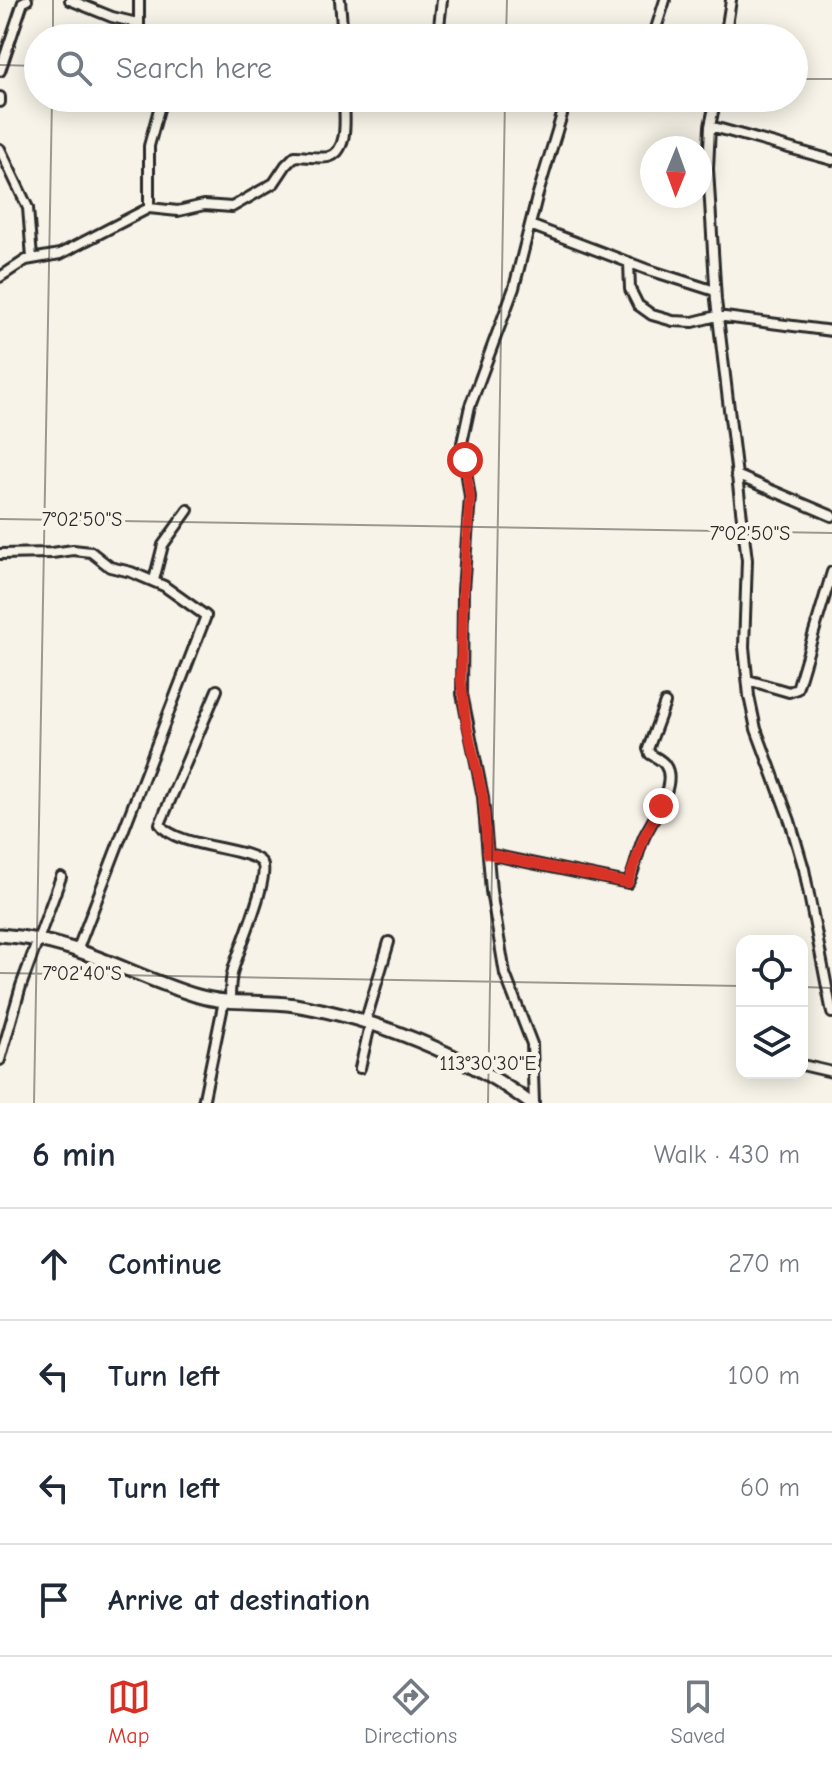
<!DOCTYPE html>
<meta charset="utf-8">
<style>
body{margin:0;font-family:"Comic Neue",sans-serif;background:#f6f6f7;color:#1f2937}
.controls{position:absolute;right:24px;bottom:24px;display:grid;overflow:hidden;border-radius:16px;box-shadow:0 4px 20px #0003}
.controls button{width:72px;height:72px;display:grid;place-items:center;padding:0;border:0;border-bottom:2px solid #e0e1e3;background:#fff;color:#1f2937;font:40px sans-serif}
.compass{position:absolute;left:640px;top:136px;width:72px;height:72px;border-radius:50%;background:#fff;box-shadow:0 4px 20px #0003;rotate:181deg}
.stop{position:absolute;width:24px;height:24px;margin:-18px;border:6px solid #d93025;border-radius:50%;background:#fff}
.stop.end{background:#d93025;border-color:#fff;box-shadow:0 2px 8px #0008}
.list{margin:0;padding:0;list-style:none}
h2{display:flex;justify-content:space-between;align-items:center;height:104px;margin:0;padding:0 32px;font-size:34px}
h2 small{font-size:26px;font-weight:400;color:#747a83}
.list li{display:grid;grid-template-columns:52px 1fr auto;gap:24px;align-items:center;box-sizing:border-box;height:112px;padding:0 32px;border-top:2px solid #e0e1e3}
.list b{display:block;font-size:30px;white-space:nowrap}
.list em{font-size:26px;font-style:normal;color:#747a83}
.icon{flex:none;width:44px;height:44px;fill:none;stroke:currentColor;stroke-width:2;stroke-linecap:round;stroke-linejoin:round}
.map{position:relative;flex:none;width:832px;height:1103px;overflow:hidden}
.search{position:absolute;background:#fff;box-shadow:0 4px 20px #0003;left:24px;right:24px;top:24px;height:88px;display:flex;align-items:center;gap:20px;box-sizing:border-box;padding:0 28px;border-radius:44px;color:#747a83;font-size:30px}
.sheet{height:552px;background:#fff}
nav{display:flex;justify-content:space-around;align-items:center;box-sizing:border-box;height:112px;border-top:2px solid #e0e1e3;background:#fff;font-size:22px;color:#747a83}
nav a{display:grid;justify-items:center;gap:4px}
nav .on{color:#d93025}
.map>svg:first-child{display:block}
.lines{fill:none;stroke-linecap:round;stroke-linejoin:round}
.street-casing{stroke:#2b2b2b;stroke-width:14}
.secondary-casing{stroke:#2b2b2b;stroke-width:17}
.street{stroke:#f7f3e8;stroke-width:8}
.secondary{stroke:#f7f3e8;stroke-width:11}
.route{stroke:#d93025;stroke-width:10}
.ticks{fill:none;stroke:#2b2b2b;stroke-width:2;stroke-opacity:0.45}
.ticks-label{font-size:20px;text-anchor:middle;fill:#2b2b2b;stroke:#f7f3e8;stroke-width:8;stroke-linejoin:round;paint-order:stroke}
</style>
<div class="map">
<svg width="832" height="1103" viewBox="0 0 832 1103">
<rect width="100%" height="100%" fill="#f7f3e8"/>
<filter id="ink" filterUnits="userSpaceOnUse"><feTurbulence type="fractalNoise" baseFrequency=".0125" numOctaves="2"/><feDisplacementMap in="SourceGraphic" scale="16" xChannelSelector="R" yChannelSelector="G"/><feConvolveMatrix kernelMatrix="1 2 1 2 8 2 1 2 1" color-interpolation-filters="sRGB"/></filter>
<g filter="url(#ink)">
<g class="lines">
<defs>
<path id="street" d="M70,0L112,17L137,23
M139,0V31L154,38
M340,0L343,38
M442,0L438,35L446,38
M653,38L665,0
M725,38L731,0
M0,71L23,2L27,0
M0,97V102
M716,98L710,126L708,169L716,300L747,560L744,647L749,696L756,729L790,821L804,869L832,1013
M710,126L832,160
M0,149L28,208L32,258
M149,208V146L162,98
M530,225L646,269L715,291
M629,262L630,289L638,305L652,315L673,321L693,322L717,316L832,331
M0,277L26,260L60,254L149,208L178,211L204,205L232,207L274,183L286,165L295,156C306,156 318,159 328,157C350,152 344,114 344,98
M736,475L832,516
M0,554L52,553L73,550L91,552L110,567L131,572L164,586L206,616L77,951
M154,580L163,545L188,510
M748,680L789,692L797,689L832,572
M217,690L160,824C175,848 251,847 262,863C271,877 238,951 233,970C230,980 230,990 230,1000
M488,854L628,883C636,869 637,851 645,835C653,819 678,783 665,765C662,760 655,757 650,754L648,749L665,703
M365,1023L389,942
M0,1060L21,986L61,877
M802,1065L832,1072
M360,1068L370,1025
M203,1103L224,1001
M534,1103L532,1044L505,974L491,891L483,797L462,694L463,590L470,497L462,443L470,406L514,288L537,197L567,98"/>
<path id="secondary" d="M0,935C23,937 44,940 66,947C111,960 153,983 198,996C229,1005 263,1000 295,1005C374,1018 467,1055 530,1103"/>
</defs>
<use href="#street" class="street-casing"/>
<use href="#secondary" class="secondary-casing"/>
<use href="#street" class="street"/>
<use href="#secondary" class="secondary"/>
</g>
</g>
<g class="lines" filter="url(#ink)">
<path class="route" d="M465,460L470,497L463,590L461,680L466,721L483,797L488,854L628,883L644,837L661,806"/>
</g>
<path class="ticks" d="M53,38V0M506,38L507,0M0,65L38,66M794,79H832M0,519L832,533M0,973L742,986M802,987L832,988M34,1103L52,98M488,1103L505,98"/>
<g class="ticks-label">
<text x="82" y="526">7°02'50"S</text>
<text x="750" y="540">7°02'50"S</text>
<text x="82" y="980">7°02'40"S</text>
<text x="488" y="1070">113°30'30"E</text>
</g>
</svg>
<div class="controls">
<button><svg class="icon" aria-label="locate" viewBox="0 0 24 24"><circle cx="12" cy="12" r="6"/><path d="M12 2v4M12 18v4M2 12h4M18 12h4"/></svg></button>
<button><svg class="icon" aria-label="layers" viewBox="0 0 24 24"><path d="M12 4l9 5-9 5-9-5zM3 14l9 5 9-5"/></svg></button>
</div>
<svg class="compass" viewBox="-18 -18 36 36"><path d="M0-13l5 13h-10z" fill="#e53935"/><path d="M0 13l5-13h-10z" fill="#747a83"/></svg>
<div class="stop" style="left:465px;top:460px"></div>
<div class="stop end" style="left:661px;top:806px"></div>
<div class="search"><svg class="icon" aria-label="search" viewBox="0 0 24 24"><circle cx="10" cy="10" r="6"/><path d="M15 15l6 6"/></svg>Search here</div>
</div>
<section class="sheet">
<h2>6 min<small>Walk · 430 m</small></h2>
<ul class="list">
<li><svg class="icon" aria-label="ahead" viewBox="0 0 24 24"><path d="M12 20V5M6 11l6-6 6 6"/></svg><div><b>Continue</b></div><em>270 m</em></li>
<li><svg class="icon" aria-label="left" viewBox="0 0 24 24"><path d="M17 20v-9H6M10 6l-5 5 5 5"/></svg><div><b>Turn left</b></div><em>100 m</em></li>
<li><svg class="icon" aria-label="left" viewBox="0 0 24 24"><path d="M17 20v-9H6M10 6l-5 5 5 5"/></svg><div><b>Turn left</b></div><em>60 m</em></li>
<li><svg class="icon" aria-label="arrive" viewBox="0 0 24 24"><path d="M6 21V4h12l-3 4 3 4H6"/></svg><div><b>Arrive at destination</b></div></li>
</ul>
</section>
<nav>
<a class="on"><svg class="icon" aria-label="map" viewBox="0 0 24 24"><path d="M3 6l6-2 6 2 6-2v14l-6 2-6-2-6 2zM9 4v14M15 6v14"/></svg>Map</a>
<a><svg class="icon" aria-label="directions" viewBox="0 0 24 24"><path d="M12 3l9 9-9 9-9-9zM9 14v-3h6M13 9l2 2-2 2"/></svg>Directions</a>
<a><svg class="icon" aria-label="saved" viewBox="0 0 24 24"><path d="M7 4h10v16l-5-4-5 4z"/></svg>Saved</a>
</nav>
